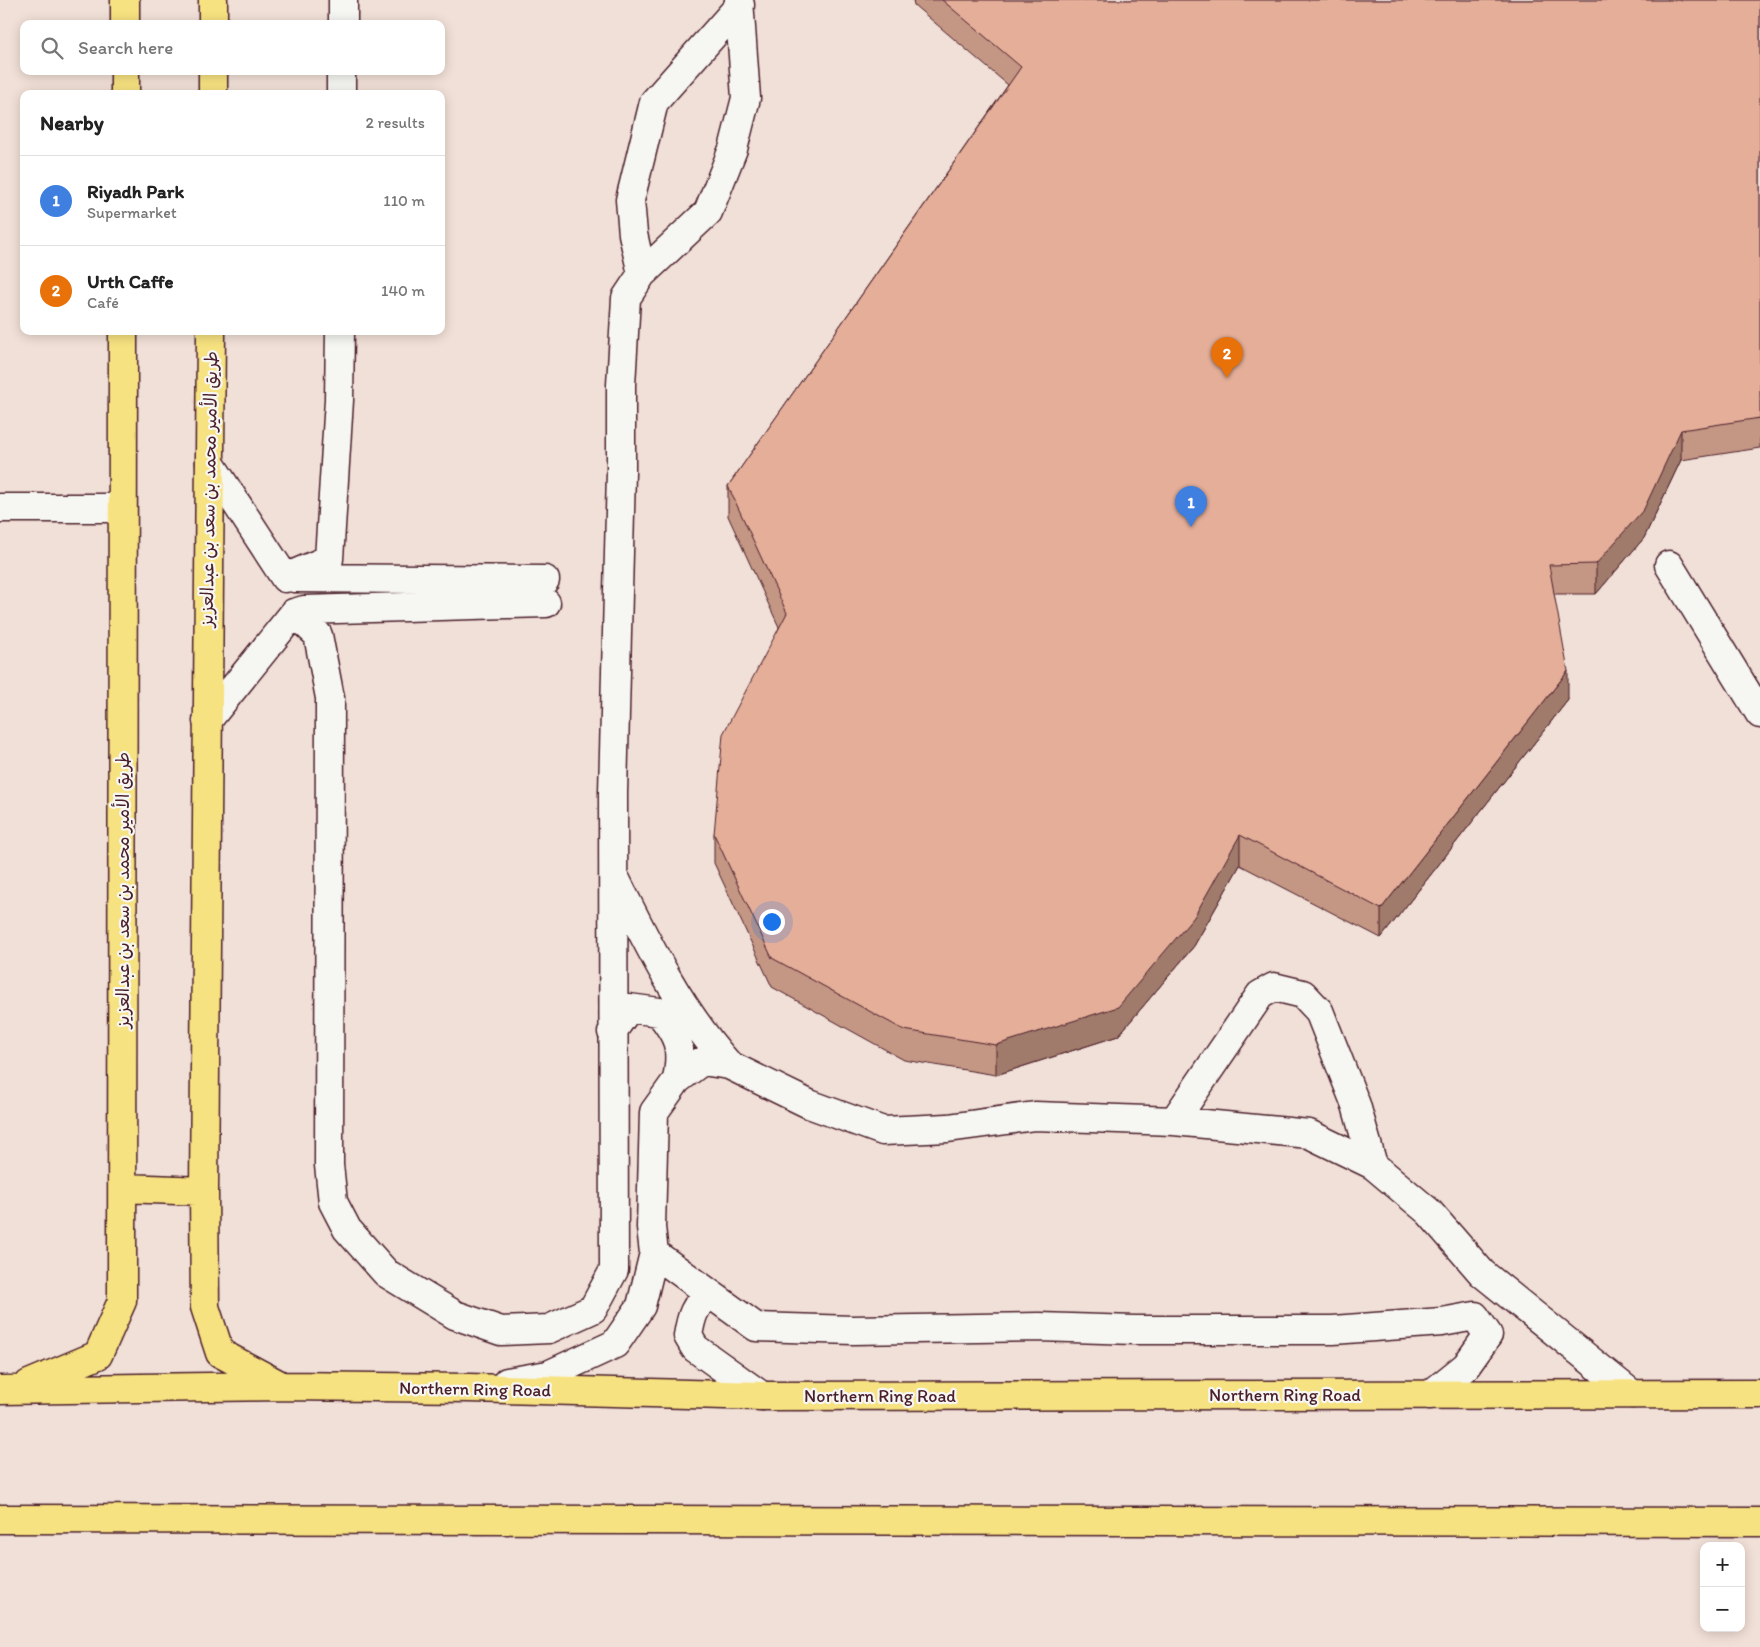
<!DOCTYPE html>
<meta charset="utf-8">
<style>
body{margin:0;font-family:Itim,"Playpen Sans Arabic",sans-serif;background:#f6f6f6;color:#222}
.controls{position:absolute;right:15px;bottom:15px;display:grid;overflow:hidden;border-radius:10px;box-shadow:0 2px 12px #0003}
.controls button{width:45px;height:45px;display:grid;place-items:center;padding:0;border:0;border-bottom:1px solid #e0e0e0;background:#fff;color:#222;font:25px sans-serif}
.you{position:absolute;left:771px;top:921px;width:18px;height:18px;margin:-12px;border:4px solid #fff;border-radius:50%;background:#1a73e8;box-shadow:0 0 0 8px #1a73e833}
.badge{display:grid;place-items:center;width:32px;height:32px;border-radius:50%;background:#2563eb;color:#fff;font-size:16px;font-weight:700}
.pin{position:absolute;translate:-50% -41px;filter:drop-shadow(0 1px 2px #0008)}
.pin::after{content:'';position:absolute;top:26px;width:18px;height:15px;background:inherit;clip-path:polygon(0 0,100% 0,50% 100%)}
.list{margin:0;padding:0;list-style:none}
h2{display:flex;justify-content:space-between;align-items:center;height:65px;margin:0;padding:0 20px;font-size:21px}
h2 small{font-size:16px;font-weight:400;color:#767676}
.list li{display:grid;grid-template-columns:32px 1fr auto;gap:15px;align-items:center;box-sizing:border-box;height:90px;padding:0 20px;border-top:1px solid #e0e0e0}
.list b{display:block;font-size:19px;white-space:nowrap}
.list p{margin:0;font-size:16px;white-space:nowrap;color:#767676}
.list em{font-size:16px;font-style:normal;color:#767676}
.icon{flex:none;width:28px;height:28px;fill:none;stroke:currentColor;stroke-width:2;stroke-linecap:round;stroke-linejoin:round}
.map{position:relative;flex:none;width:1760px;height:1647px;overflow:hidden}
.search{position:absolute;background:#fff;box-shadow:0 2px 12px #0003;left:20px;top:20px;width:425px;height:55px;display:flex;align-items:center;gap:12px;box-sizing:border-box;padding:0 18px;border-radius:10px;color:#767676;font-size:19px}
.panel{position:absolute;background:#fff;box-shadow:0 2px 12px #0003;left:20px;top:90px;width:425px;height:245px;border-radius:10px}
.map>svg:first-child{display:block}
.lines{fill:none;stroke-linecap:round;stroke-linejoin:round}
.minor-casing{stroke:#4a1f2b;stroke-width:31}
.major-casing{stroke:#4a1f2b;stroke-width:31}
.highway-casing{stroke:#4a1f2b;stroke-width:31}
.minor{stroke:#f6f6f2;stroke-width:28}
.major{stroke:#f7e281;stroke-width:28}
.highway{stroke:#f7e281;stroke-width:28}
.wall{fill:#c49684;stroke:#4a1f2b}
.shaded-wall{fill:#a07a6b;stroke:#4a1f2b}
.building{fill:#e4ae99;stroke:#4a1f2b}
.labels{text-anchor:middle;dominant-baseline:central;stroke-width:4.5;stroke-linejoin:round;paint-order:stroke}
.street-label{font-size:18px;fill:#4a1f2b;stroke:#f6f6f2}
</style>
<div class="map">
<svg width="1760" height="1647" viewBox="0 0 1760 1647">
<rect width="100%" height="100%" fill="#f1e0d7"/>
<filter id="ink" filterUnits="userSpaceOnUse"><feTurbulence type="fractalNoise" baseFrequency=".02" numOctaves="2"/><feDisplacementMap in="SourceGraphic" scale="10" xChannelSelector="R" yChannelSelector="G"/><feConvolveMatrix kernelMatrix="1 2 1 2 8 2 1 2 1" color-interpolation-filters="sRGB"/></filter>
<g filter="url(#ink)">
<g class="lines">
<defs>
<path id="minor" d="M343,24V0
M341,94V71
M642,274L633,234L630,200L654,102L740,5
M210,463L285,578L329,559L339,400L340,331
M0,508H122
M1669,565L1760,714
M294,578L545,580
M294,613L304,610L546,603
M207,721L294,613L318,635L330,698L329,1165L333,1202L347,1229L386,1273L455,1315L501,1331L549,1329L593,1309L614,1270L613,793L621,472V385L626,298L642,274L708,212L733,149L746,98L739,0
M616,880C648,945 680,1010 729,1065
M612,1032L629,1008L659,1012C679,1037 683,1047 677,1080
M1174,1121L1260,995L1274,987L1303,994L1319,1011L1356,1105L1373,1165
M710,1294C694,1305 691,1317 688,1336L695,1348L762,1396
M507,1382L548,1375L615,1344L641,1306L654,1253
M1430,1395L1466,1366L1488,1335L1475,1316L1442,1322L1333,1330H1135L1039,1327L853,1330L756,1327L654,1253L651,1227L654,1112L677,1080L702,1061L729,1065L809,1104L883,1131L948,1128L1035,1116L1174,1121L1309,1134L1373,1165L1429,1212L1482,1273L1632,1394"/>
<path id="major" d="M125,24V0
M213,24V0
M125,94V71
M213,94V71
M211,331L204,1191L205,1307L220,1353L280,1385
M123,1188L204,1191
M29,1384L98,1355L122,1301L123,331
M0,1390L284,1386L469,1388L762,1396L1760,1394"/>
<path id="highway" d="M0,1519L1760,1522"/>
</defs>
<use href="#minor" class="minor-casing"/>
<use href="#major" class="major-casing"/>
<use href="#highway" class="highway-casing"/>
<use href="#minor" class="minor"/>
<use href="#major" class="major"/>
<use href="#highway" class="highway"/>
</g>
<path class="wall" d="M913,0H1760V448L1681,460L1644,538L1596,594H1554L1568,700L1381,938L1240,865L1194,946L1118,1036L996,1075L904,1060L772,987L714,863V834L779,627L728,516V486L1008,85L914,5Z"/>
<path class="shaded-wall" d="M1681,430V460L1644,538L1596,594V564Z
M1568,671V700L1381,938V909Z
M1240,835V865L1194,946L1118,1036L996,1075V1045Z"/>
<path class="building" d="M942,0H1760V418L1681,430L1644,509L1596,564L1549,565L1568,671L1381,909L1240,835L1194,917L1118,1007L996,1045L904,1030L772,958L714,834L723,734L787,613L728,486L1021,67Z"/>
</g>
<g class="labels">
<g class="street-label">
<text transform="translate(209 489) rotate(-89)">طريق الأمير محمد بن سعد بن عبدالعزيز</text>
<text transform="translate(123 890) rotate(-90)">طريق الأمير محمد بن سعد بن عبدالعزيز</text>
<text transform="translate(475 1389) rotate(1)">Northern Ring Road</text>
<text x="1285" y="1395">Northern Ring Road</text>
<text x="880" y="1396">Northern Ring Road</text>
</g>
</g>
</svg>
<div class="controls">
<button>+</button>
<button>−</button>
</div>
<div class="you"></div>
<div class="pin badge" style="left:1191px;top:527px;background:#3f7fe0">1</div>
<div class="pin badge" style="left:1227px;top:378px;background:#e8710a">2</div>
<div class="search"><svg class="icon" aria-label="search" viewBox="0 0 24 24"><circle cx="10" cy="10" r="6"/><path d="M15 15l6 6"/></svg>Search here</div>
<section class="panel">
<h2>Nearby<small>2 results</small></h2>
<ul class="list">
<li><span class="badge" style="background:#3f7fe0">1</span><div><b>Riyadh Park</b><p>Supermarket</p></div><em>110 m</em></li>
<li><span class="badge" style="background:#e8710a">2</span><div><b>Urth Caffe</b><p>Café</p></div><em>140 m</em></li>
</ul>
</section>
</div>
